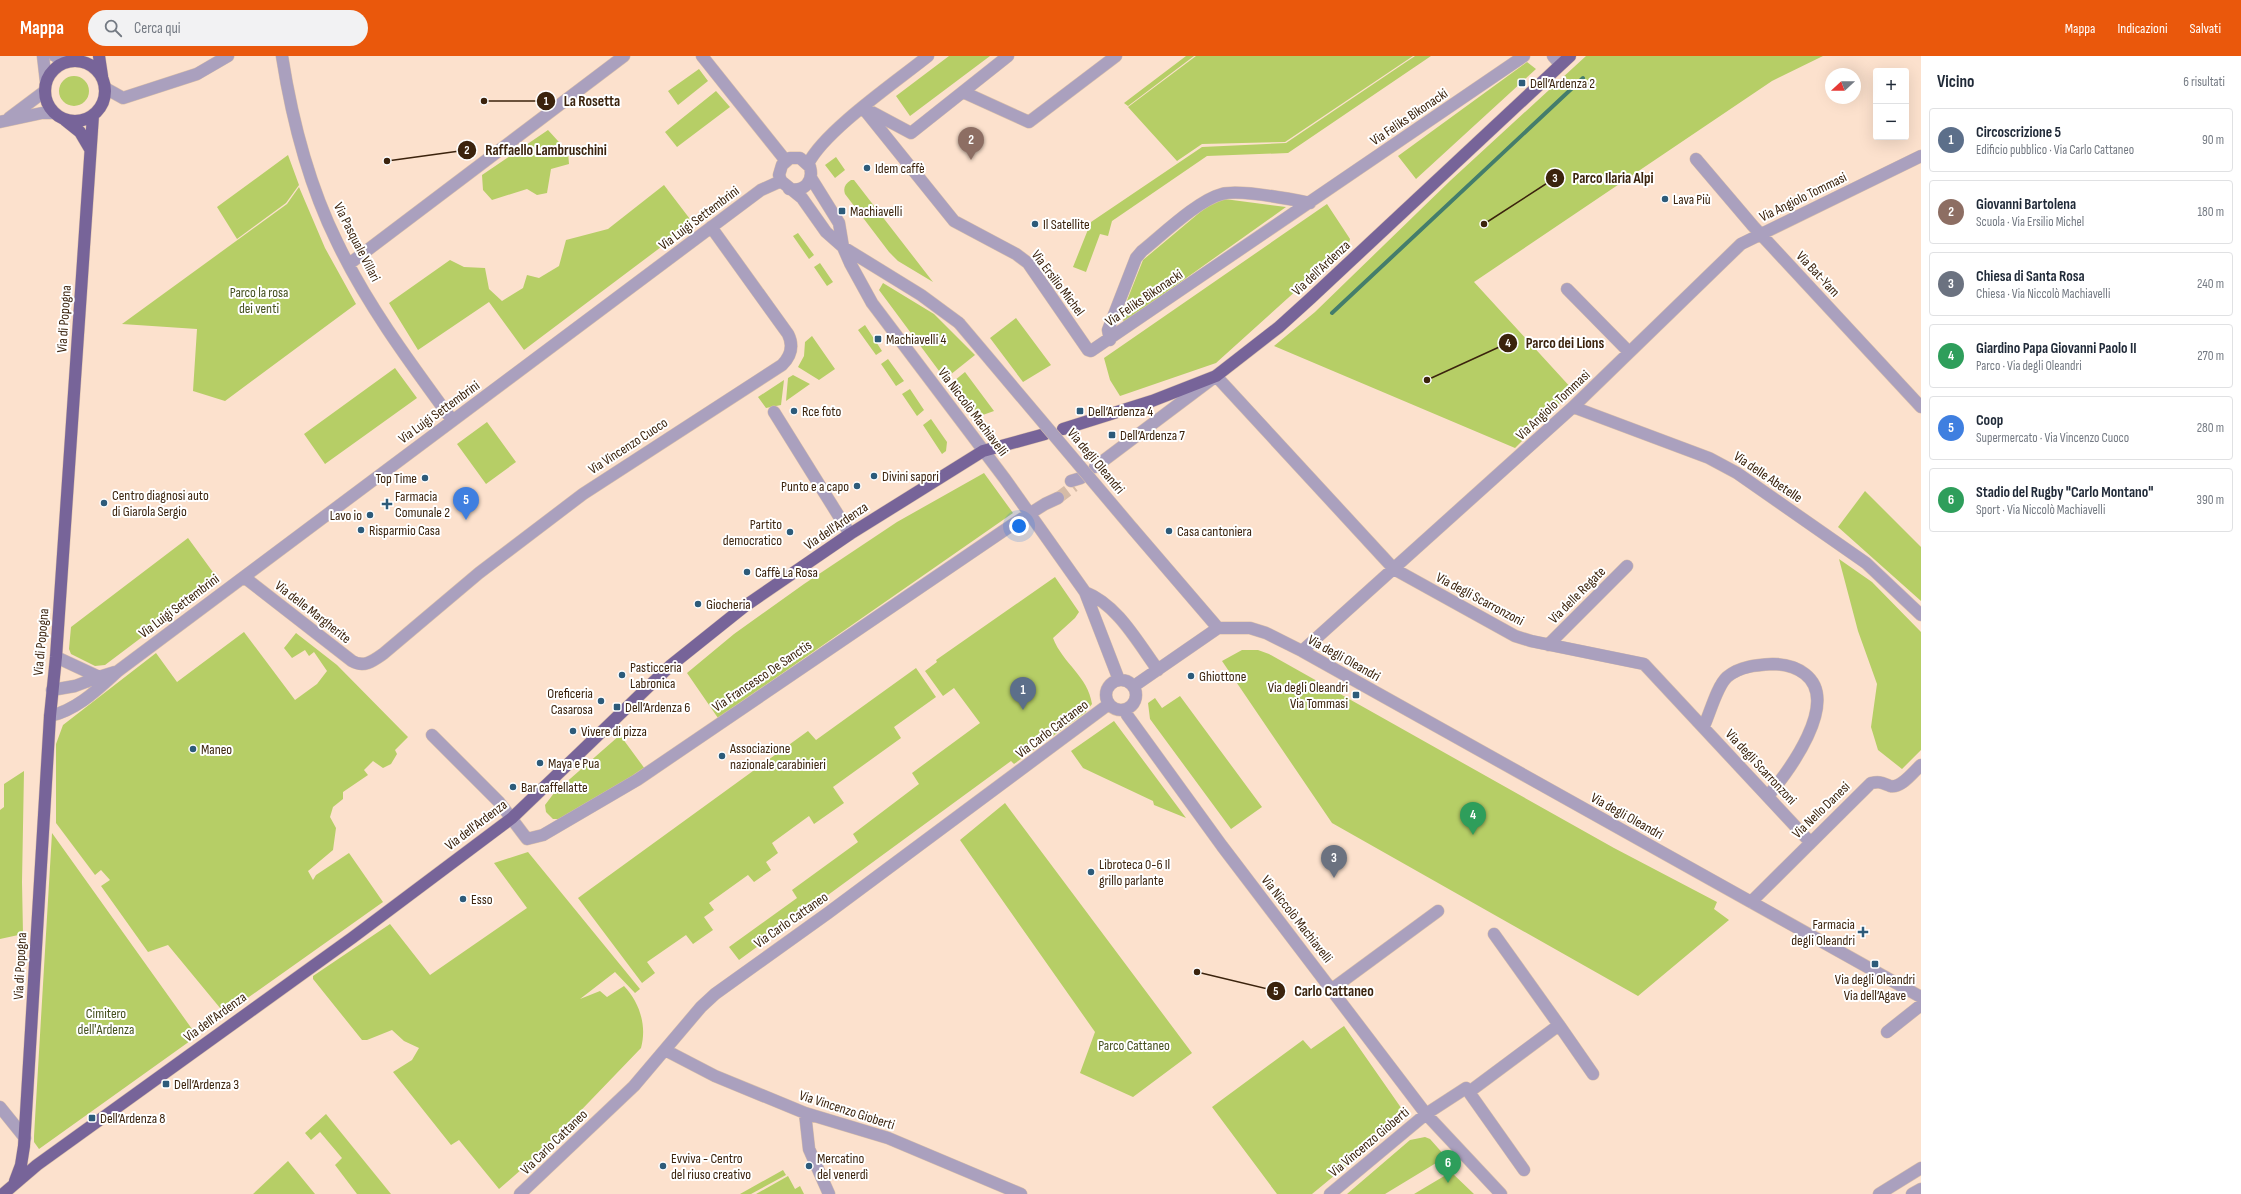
<!DOCTYPE html>
<html lang="it">
<meta charset="utf-8">
<style>
body{margin:0;font-family:"Sofia Sans Condensed",sans-serif;background:#f2f2f3;color:#1f2937}
.controls{position:absolute;right:12px;top:12px;display:grid;overflow:hidden;border-radius:4px;box-shadow:0 4px 16px #0002}
.controls button{width:36px;height:36px;display:grid;place-items:center;padding:0;border:0;border-bottom:1px solid #e0e1e3;background:#fff;color:#1f2937;font:20px sans-serif}
.compass{position:absolute;left:1825px;top:12px;width:36px;height:36px;border-radius:50%;background:#fff;box-shadow:0 4px 16px #0002;rotate:249deg}
.you{position:absolute;left:1019px;top:470px;width:14px;height:14px;margin:-10px;border:3px solid #fff;border-radius:50%;background:#1a73e8;box-shadow:0 0 0 6px #1a73e833}
.badge{display:grid;place-items:center;width:26px;height:26px;border-radius:50%;background:#ea580c;color:#fff;font-size:13px;font-weight:700}
.pin{position:absolute;translate:-50% -33px;filter:drop-shadow(0 1px 2px #0008)}
.pin::after{content:'';position:absolute;top:21px;width:14px;height:12px;background:inherit;clip-path:polygon(0 0,100% 0,50% 100%)}
.list{margin:0;padding:0;list-style:none}
h2{display:flex;justify-content:space-between;align-items:center;height:52px;margin:0;padding:0 16px;font-size:17px}
h2 small{font-size:13px;font-weight:400;color:#747a83}
.list li{display:grid;grid-template-columns:26px 1fr auto;gap:12px;align-items:center;box-sizing:border-box;height:64px;margin:0 8px 8px;padding:0 8px;border:1px solid #e0e1e3;border-radius:4px}
.list b{display:block;font-size:15px;white-space:nowrap}
.list p{margin:0;font-size:13px;white-space:nowrap;color:#747a83}
.list em{font-size:13px;font-style:normal;color:#747a83}
.icon{flex:none;width:22px;height:22px;fill:none;stroke:currentColor;stroke-width:2;stroke-linecap:round;stroke-linejoin:round}
.map{position:relative;flex:none;width:1921px;height:1138px;overflow:hidden}
header{display:flex;align-items:center;gap:24px;box-sizing:border-box;height:56px;padding:0 20px;background:#ea580c;color:#fff}
header strong{font-size:19px}
nav{display:flex;gap:22px;margin-inline-start:auto;font-size:14px}
.search{width:280px;height:36px;background:#f2f2f3;display:flex;align-items:center;gap:10px;box-sizing:border-box;padding:0 14px;border-radius:22px;color:#747a83;font-size:15px}
main{display:flex}
aside{flex:1;background:#fff}
.map>svg:first-child{display:block}
.green{fill:#b6ce66}
.lines{fill:none;stroke-linecap:round;stroke-linejoin:round}
.stream{stroke:#447d6c;stroke-width:4}
.minor-tunnel{stroke:#d5bba7;stroke-width:12;stroke-dasharray:12 6;stroke-linecap:butt}
.minor-casing{stroke:#d9bfaa;stroke-width:13}
.major-casing{stroke:#d9bfaa;stroke-width:13}
.minor{stroke:#aaa0be;stroke-width:12}
.major{stroke:#776499;stroke-width:12}
.minor-bridge-casing{stroke:#d9bfaa;stroke-width:13;stroke-linecap:butt}
.minor-bridge{stroke:#aaa0be;stroke-width:12}
.poi-dot{fill:#2d5b7a;stroke:#fff;stroke-width:1.5}
.labels{text-anchor:middle;dominant-baseline:central;stroke-width:4;stroke-linejoin:round;paint-order:stroke}
.poi-label{font-size:14px;fill:#3b230d;stroke:#fff;text-anchor:start}
.street-label{font-size:14px;fill:#3b230d;stroke:#fff}
.park-label{font-size:14px;fill:#45501f;stroke:#fff}
.leader{fill:none;stroke:#3b230d;stroke-width:1.5}
.callout-dot{fill:#3b230d;stroke:#fff;stroke-width:1.5}
.mark-label{font-size:12px;text-anchor:middle;font-weight:bold;fill:#fff}
.callout-label{font-size:15px;text-anchor:middle;font-weight:bold;fill:#3b230d;stroke:#fff;stroke-width:4;stroke-linejoin:round;paint-order:stroke}
</style>
<header>
<strong>Mappa</strong>
<div class="search"><svg class="icon" aria-label="search" viewBox="0 0 24 24"><circle cx="10" cy="10" r="6"/><path d="M15 15l6 6"/></svg>Cerca qui</div>
<nav><a>Mappa</a><a>Indicazioni</a><a>Salvati</a></nav>
</header>
<main>
<div class="map">
<svg width="1921" height="1138" viewBox="0 0 1921 1138">
<rect width="100%" height="100%" fill="#fce1cd"/>
<path class="green" d="M949,0H990L910,60L896,40Z
M1186,0H1194L1128,50L1124,47Z
M1196,0H1413L1285,86L1202,88L1177,105L1128,51Z
M1415,0H1431L1288,97L1207,100L1112,165L1108,180L1100,178L1086,216L1073,211L1091,166L1202,91L1286,87Z
M1586,0H1823L1772,25L1474,226L1573,334L1515,392L1274,290L1315,256L1451,124Z
M1527,6L1536,13L1416,123L1398,100Z
M699,13L708,25L678,49L668,35Z
M59 35a15 15 0 1 1 30 0a15 15 0 1 1-30 0Z
M716,35L730,51L677,91L665,76Z
M548,74L568,96L569,108L551,113L547,137L537,139L527,133L492,144L483,134L482,119Z
M288,99L299,129L286,147L237,183L217,151Z
M836,101L845,114L835,122L825,109Z
M851,124H854L933,226L898,205L889,196L845,138C843,132 845,128 851,124Z
M664,129L693,167L524,294L489,246L418,294L389,247L450,204L464,211L485,212L489,233L502,245L523,232L527,219L539,222L559,210L566,184L608,173Z
M299,131L325,192L356,248L225,345L193,335L197,273L122,268L287,148Z
M1217,142L1286,151L1123,267L1126,247L1143,204Z
M1327,148L1350,183L1349,187L1216,307L1120,340L1110,324L1104,302Z
M798,177L814,199L809,203L793,180Z
M820,207L833,226L827,230L814,211Z
M883,227L934,258L975,299L945,323L879,234Z
M1016,262L1051,309L1023,326L990,282Z
M865,269L882,295L876,299L858,274Z
M812,280L835,313L819,324L798,311L804,300L805,286Z
M888,303L904,325L896,330L881,308Z
M395,312L417,342L325,408L304,378Z
M965,316L994,355L980,360L969,356L949,329Z
M793,319L810,328L786,345L788,322Z
M784,324L781,349L766,352L758,341Z
M910,333L924,354L917,360L902,338Z
M931,363L947,386L946,395L942,398L923,369Z
M487,366L516,406L486,428L457,388Z
M984,417L1013,457L718,662L687,617L734,578L804,528L897,466Z
M1865,435L1921,491V545L1838,471Z
M188,482L215,519V526L105,609L95,610L71,598L69,593L71,571Z
M1839,503L1872,526L1921,576V694L1902,713L1878,694L1871,671L1877,628L1858,575Z
M1055,521L1079,556L1075,562L1053,582C1063,608 1088,620 1092,648L1085,657L1014,708L1011,705L739,904L729,891L797,842L792,834L858,786L853,778L919,728L912,717L980,667L954,632L943,640L925,615L937,606L936,604Z
M244,576L295,644L317,628L327,615L314,596L309,600L305,594L292,602L284,592L296,577L337,609L408,681L395,694L397,698L391,708L383,712L373,705L364,714L368,719L343,736V743L333,751L330,761L336,772L333,794L308,815L313,824L316,819L349,797L383,846L225,958L168,889L148,896L101,830L110,824L101,814L95,819L56,767V688L63,669L156,597L177,626Z
M1242,594H1258L1269,598L1614,792L1717,846L1714,853L1729,864L1638,940L1332,767L1222,605Z
M916,612L936,641L894,671L901,682L833,731L844,747L814,768L809,760L772,787L778,797L766,806L771,814L754,826L748,819L709,847L714,854L704,861L713,874L693,888L686,879L647,906L655,917L642,927L578,842L808,675L816,684Z
M1180,640L1262,751L1231,773L1150,663L1148,647L1155,642L1162,652Z
M1114,665L1186,762L1154,749L1153,745L1083,712L1071,695Z
M620,679L645,713L561,763H553L546,756L545,749L554,737Z
M24,715L22,826L23,878L0,883V754L4,751V728Z
M1005,747L1192,997L1133,1041L1080,1017L1095,976L960,784Z
M52,777L197,980L39,1093L34,1086V1080Z
M528,796L640,933L635,937L615,916L580,943L600,935L607,941L624,930C640,947 647,970 641,992L539,1098L499,1133L459,1084L451,1089L393,1016L412,1004L419,992L404,985L392,974L367,984H362L313,923V920L390,868L430,919L527,852L494,807Z
M1344,970L1404,1056L1403,1063L1312,1138H1277L1212,1051L1303,984L1311,993Z
M326,1058L391,1138H357L335,1109L342,1102L320,1076L311,1084L305,1077Z
M1425,1081L1430,1083L1446,1101L1385,1138H1347L1410,1084Z
M288,1105L315,1138H253Z
M783,1114L786,1119L751,1138H740Z
M1451,1116L1474,1138H1414Z
M788,1120L795,1133L800,1130L804,1138H756Z"/>
<g class="lines">
<path class="stream" d="M1332,257L1583,22"/>
<path class="minor-tunnel" d="M1058,442L1074,430"/>
<defs>
<path id="minor" d="M43,0L46,26
M55,0L67,6
M282,0C292,64 308,127 337,186C367,249 411,308 452,364
M702,0L786,105
M1553,0L1560,8
M105,32L123,42L197,18L228,0
M963,36L1029,66L1116,0
M863,52L954,165L1016,198L1028,207L1088,294L1091,295L1524,0
M868,54L911,77L1008,0
M9,62L45,35
M0,66L42,57H54
M1696,103L1753,170L1921,351
M808,108C824,75 897,25 928,0
M811,122L839,167L843,191L850,207L872,247L1005,423L1085,536L1119,624
M789,133C804,136 814,126 810,111L800,102H790L782,109L779,119L781,125L802,142L826,176L843,191L921,239L959,267
M349,208L624,0
M1567,233L1629,296
M1110,284L1108,274L1136,202L1142,195C1162,179 1198,144 1222,138C1239,133 1290,143 1310,147
M1573,351L1709,402L1737,417L1866,507L1921,559
M774,356L850,478
M1095,411L1216,320L1394,513L1515,580L1531,585L1644,608L1810,786
M1071,425L1081,422
M1133,473L1218,572
M244,521L352,605C364,612 373,605 383,598L479,517L583,438L782,309C791,300 794,290 788,278L711,171
M1085,536C1118,549 1138,587 1158,614
M1548,589L1627,510
M1302,595L1573,351L1741,188L1921,100
M56,601L99,621L115,616
M1106 639a15 15 0 1 1 30 0a15 15 0 1 1-30 0Z
M1134,630L1218,572H1250L1266,577L1302,595L1921,941
M52,634L75,630L99,621
M1126,653L1127,659L1222,790L1426,1058L1501,1138
M50,660C77,654 98,633 118,615L761,134L781,125
M1704,670C1710,657 1717,630 1727,621C1740,610 1757,609 1773,608C1785,608 1795,610 1805,618C1841,646 1788,716 1768,740
M432,679L499,746L527,783L543,779L637,724L1015,467L1045,448L1058,442
M1751,846L1871,727C1880,725 1882,727 1890,730C1901,733 1913,716 1921,709
M1494,878L1559,969
M1332,933L1438,855
M1887,976L1921,949
M665,994L715,1020L805,1057L888,1082L1021,1138
M1469,1036L1559,969L1593,1018
M0,1051L25,1082
M805,1057L809,1093L829,1138
M520,1138L634,1030L701,951L715,938L828,857L1109,648
M1330,1138L1426,1058L1466,1032L1524,1114
M1879,1138L1921,1112
M1912,1138L1921,1133"/>
<path id="major" d="M99,0L102,20
M45 35a30 30 0 1 1 60 0a30 30 0 1 1-60 0Z
M65,64L80,76L90,93
M1063,373L1152,345L1216,320L1279,271L1311,242L1570,0
M15,1125L21,1109L24,1090L50,660L56,601L93,59
M3,1138L37,1109L352,882L512,762L670,610L745,550L850,478L983,395L1045,378"/>
</defs>
<use href="#minor" class="minor-casing"/>
<use href="#major" class="major-casing"/>
<use href="#minor" class="minor"/>
<use href="#major" class="major"/>
<defs>
<path id="minor-bridge" d="M959,267L1133,473"/>
</defs>
<use href="#minor-bridge" class="minor-bridge-casing"/>
<use href="#minor-bridge" class="minor-bridge"/>
</g>
<g class="poi-dot">
<rect x="1518" y="23" width="8" height="8" rx="2"/>
<circle cx="867" cy="112" r="4"/>
<circle cx="1665" cy="143" r="4"/>
<rect x="838" y="151" width="8" height="8" rx="2"/>
<circle cx="1035" cy="168" r="4"/>
<rect x="874" y="279" width="8" height="8" rx="2"/>
<circle cx="794" cy="355" r="4"/>
<rect x="1076" y="351" width="8" height="8" rx="2"/>
<rect x="1108" y="375" width="8" height="8" rx="2"/>
<circle cx="874" cy="420" r="4"/>
<circle cx="425" cy="422" r="4"/>
<circle cx="857" cy="430" r="4"/>
<circle cx="104" cy="447" r="4"/>
<path d="M385 442h4v4h4v4h-4v4h-4v-4h-4v-4h4z"/>
<circle cx="370" cy="459" r="4"/>
<circle cx="361" cy="474" r="4"/>
<circle cx="1169" cy="475" r="4"/>
<circle cx="790" cy="476" r="4"/>
<circle cx="747" cy="516" r="4"/>
<circle cx="698" cy="548" r="4"/>
<circle cx="622" cy="619" r="4"/>
<circle cx="1191" cy="620" r="4"/>
<rect x="1352" y="635" width="8" height="8" rx="2"/>
<circle cx="601" cy="645" r="4"/>
<rect x="613" y="647" width="8" height="8" rx="2"/>
<circle cx="573" cy="675" r="4"/>
<circle cx="193" cy="693" r="4"/>
<circle cx="722" cy="700" r="4"/>
<circle cx="540" cy="707" r="4"/>
<circle cx="513" cy="731" r="4"/>
<circle cx="1091" cy="816" r="4"/>
<circle cx="463" cy="843" r="4"/>
<path d="M1861 870h4v4h4v4h-4v4h-4v-4h-4v-4h4z"/>
<rect x="1871" y="904" width="8" height="8" rx="2"/>
<rect x="162" y="1024" width="8" height="8" rx="2"/>
<rect x="88" y="1058" width="8" height="8" rx="2"/>
<circle cx="663" cy="1110" r="4"/>
<circle cx="809" cy="1110" r="4"/>
</g>
<g class="labels">
<g class="poi-label">
<text x="1530" y="27">Dell’Ardenza 2</text>
<text x="875" y="112">Idem caffè</text>
<text x="1673" y="143">Lava Più</text>
<text x="850" y="155">Machiavelli</text>
<text x="1043" y="168">Il Satellite</text>
<text x="886" y="283">Machiavelli 4</text>
<text x="802" y="355">Rce foto</text>
<text x="1088" y="355">Dell’Ardenza 4</text>
<text x="1120" y="379">Dell’Ardenza 7</text>
<text x="882" y="420">Divini sapori</text>
<text x="417" y="422" text-anchor="end">Top Time</text>
<text x="849" y="430" text-anchor="end">Punto e a capo</text>
<text x="112" y="439">Centro diagnosi auto<tspan x="112" dy="16">di Giarola Sergio</tspan></text>
<text x="395" y="440">Farmacia<tspan x="395" dy="16">Comunale 2</tspan></text>
<text x="362" y="459" text-anchor="end">Lavo io</text>
<text x="782" y="468" text-anchor="end">Partito<tspan x="782" dy="16">democratico</tspan></text>
<text x="369" y="474">Risparmio Casa</text>
<text x="1177" y="475">Casa cantoniera</text>
<text x="755" y="516">Caffè La Rosa</text>
<text x="706" y="548">Giocheria</text>
<text x="630" y="611">Pasticceria<tspan x="630" dy="16">Labronica</tspan></text>
<text x="1199" y="620">Ghiottone</text>
<text x="1348" y="631" text-anchor="end">Via degli Oleandri<tspan x="1348" dy="16">Via Tommasi</tspan></text>
<text x="593" y="637" text-anchor="end">Oreficeria<tspan x="593" dy="16">Casarosa</tspan></text>
<text x="625" y="651">Dell’Ardenza 6</text>
<text x="581" y="675">Vivere di pizza</text>
<text x="730" y="692">Associazione<tspan x="730" dy="16">nazionale carabinieri</tspan></text>
<text x="201" y="693">Maneo</text>
<text x="548" y="707">Maya e Pua</text>
<text x="521" y="731">Bar caffellatte</text>
<text x="1099" y="808">Libroteca 0-6 Il<tspan x="1099" dy="16">grillo parlante</tspan></text>
<text x="471" y="843">Esso</text>
<text x="1855" y="868" text-anchor="end">Farmacia<tspan x="1855" dy="16">degli Oleandri</tspan></text>
<text x="1875" y="923" text-anchor="middle">Via degli Oleandri<tspan x="1875" dy="16">Via dell’Agave</tspan></text>
<text x="174" y="1028">Dell’Ardenza 3</text>
<text x="100" y="1062">Dell’Ardenza 8</text>
<text x="671" y="1102">Evviva - Centro<tspan x="671" dy="16">del riuso creativo</tspan></text>
<text x="817" y="1102">Mercatino<tspan x="817" dy="16">del venerdì</tspan></text>
</g>
<g class="street-label">
<text transform="translate(1409 61) rotate(-34)">Via Feliks Bikonacki</text>
<text transform="translate(1803 141) rotate(-26)">Via Angiolo Tommasi</text>
<text transform="translate(699 162) rotate(-37)">Via Luigi Settembrini</text>
<text transform="translate(357 186) rotate(63)">Via Pasquale Villari</text>
<text transform="translate(1321 212) rotate(-43)">Via dell'Ardenza</text>
<text transform="translate(1818 218) rotate(47)">Via Bat-Yam</text>
<text transform="translate(1058 227) rotate(53)">Via Ersilio Michel</text>
<text transform="translate(1144 242) rotate(-34)">Via Feliks Bikonacki</text>
<text transform="translate(64 263) rotate(-86)">Via di Popogna</text>
<text transform="translate(1553 349) rotate(-43)">Via Angiolo Tommasi</text>
<text transform="translate(439 356) rotate(-36)">Via Luigi Settembrini</text>
<text transform="translate(973 356) rotate(53)">Via Niccolò Machiavelli</text>
<text transform="translate(628 390) rotate(-33)">Via Vincenzo Cuoco</text>
<text transform="translate(1096 405) rotate(50)">Via degli Oleandri</text>
<text transform="translate(1768 421) rotate(34)">Via delle Abetelle</text>
<text transform="translate(836 470) rotate(-34)">Via dell'Ardenza</text>
<text transform="translate(1577 539) rotate(-45)">Via delle Regate</text>
<text transform="translate(1480 543) rotate(28)">Via degli Scarronzoni</text>
<text transform="translate(179 550) rotate(-37)">Via Luigi Settembrini</text>
<text transform="translate(313 556) rotate(38)">Via delle Margherite</text>
<text transform="translate(41 586) rotate(-85)">Via di Popogna</text>
<text transform="translate(1344 602) rotate(29)">Via degli Oleandri</text>
<text transform="translate(762 620) rotate(-34)">Via Francesco De Sanctis</text>
<text transform="translate(1052 673) rotate(-37)">Via Carlo Cattaneo</text>
<text transform="translate(1761 711) rotate(47)">Via degli Scarronzoni</text>
<text transform="translate(1821 754) rotate(-44)">Via Nello Danesi</text>
<text transform="translate(1627 760) rotate(29)">Via degli Oleandri</text>
<text transform="translate(476 769) rotate(-37)">Via dell'Ardenza</text>
<text transform="translate(1297 863) rotate(52)">Via Niccolò Machiavelli</text>
<text transform="translate(791 864) rotate(-35)">Via Carlo Cattaneo</text>
<text transform="translate(20 910) rotate(-87)">Via di Popogna</text>
<text transform="translate(215 961) rotate(-36)">Via dell'Ardenza</text>
<text transform="translate(847 1054) rotate(18)">Via Vincenzo Gioberti</text>
<text transform="translate(554 1086) rotate(-44)">Via Carlo Cattaneo</text>
<text transform="translate(1369 1086) rotate(-40)">Via Vincenzo Gioberti</text>
</g>
<g class="park-label">
<text x="259" y="236">Parco la rosa<tspan x="259" dy="16">dei venti</tspan></text>
<text x="106" y="957">Cimitero<tspan x="106" dy="16">dell'Ardenza</tspan></text>
<text x="1134" y="989">Parco Cattaneo</text>
</g>
</g>
<path class="leader" d="M484 45L546 45M387 105L467 94M1484 168L1555 122M1427 324L1508 287M1197 916L1276 935"/>
<g class="callout-dot">
<circle cx="484" cy="45" r="4"/>
<circle cx="387" cy="105" r="4"/>
<circle cx="1484" cy="168" r="4"/>
<circle cx="1427" cy="324" r="4"/>
<circle cx="1197" cy="916" r="4"/>
<circle cx="546" cy="45" r="10"/>
<circle cx="467" cy="94" r="10"/>
<circle cx="1555" cy="122" r="10"/>
<circle cx="1508" cy="287" r="10"/>
<circle cx="1276" cy="935" r="10"/>
</g>
<g class="mark-label">
<text x="546" y="49">1</text>
<text x="467" y="98">2</text>
<text x="1555" y="126">3</text>
<text x="1508" y="291">4</text>
<text x="1276" y="939">5</text>
</g>
<g class="callout-label">
<text x="592" y="50">La Rosetta</text>
<text x="546" y="99">Raffaello Lambruschini</text>
<text x="1613" y="127">Parco Ilaria Alpi</text>
<text x="1565" y="292">Parco dei Lions</text>
<text x="1334" y="940">Carlo Cattaneo</text>
</g>
</svg>
<div class="controls">
<button>+</button>
<button>−</button>
</div>
<svg class="compass" viewBox="-18 -18 36 36"><path d="M0-13l5 13h-10z" fill="#e53935"/><path d="M0 13l5-13h-10z" fill="#747a83"/></svg>
<div class="you"></div>
<div class="pin badge" style="left:1023px;top:654px;background:#5c6f8a">1</div>
<div class="pin badge" style="left:971px;top:104px;background:#8d6e63">2</div>
<div class="pin badge" style="left:1334px;top:822px;background:#6b7280">3</div>
<div class="pin badge" style="left:1473px;top:779px;background:#2e9e5b">4</div>
<div class="pin badge" style="left:466px;top:464px;background:#3f7fe0">5</div>
<div class="pin badge" style="left:1448px;top:1127px;background:#2e9e5b">6</div>
</div>
<aside>
<h2>Vicino<small>6 risultati</small></h2>
<ul class="list">
<li><span class="badge" style="background:#5c6f8a">1</span><div><b>Circoscrizione 5</b><p>Edificio pubblico · Via Carlo Cattaneo</p></div><em>90 m</em></li>
<li><span class="badge" style="background:#8d6e63">2</span><div><b>Giovanni Bartolena</b><p>Scuola · Via Ersilio Michel</p></div><em>180 m</em></li>
<li><span class="badge" style="background:#6b7280">3</span><div><b>Chiesa di Santa Rosa</b><p>Chiesa · Via Niccolò Machiavelli</p></div><em>240 m</em></li>
<li><span class="badge" style="background:#2e9e5b">4</span><div><b>Giardino Papa Giovanni Paolo II</b><p>Parco · Via degli Oleandri</p></div><em>270 m</em></li>
<li><span class="badge" style="background:#3f7fe0">5</span><div><b>Coop</b><p>Supermercato · Via Vincenzo Cuoco</p></div><em>280 m</em></li>
<li><span class="badge" style="background:#2e9e5b">6</span><div><b>Stadio del Rugby &quot;Carlo Montano&quot;</b><p>Sport · Via Niccolò Machiavelli</p></div><em>390 m</em></li>
</ul>
</aside>
</main>
